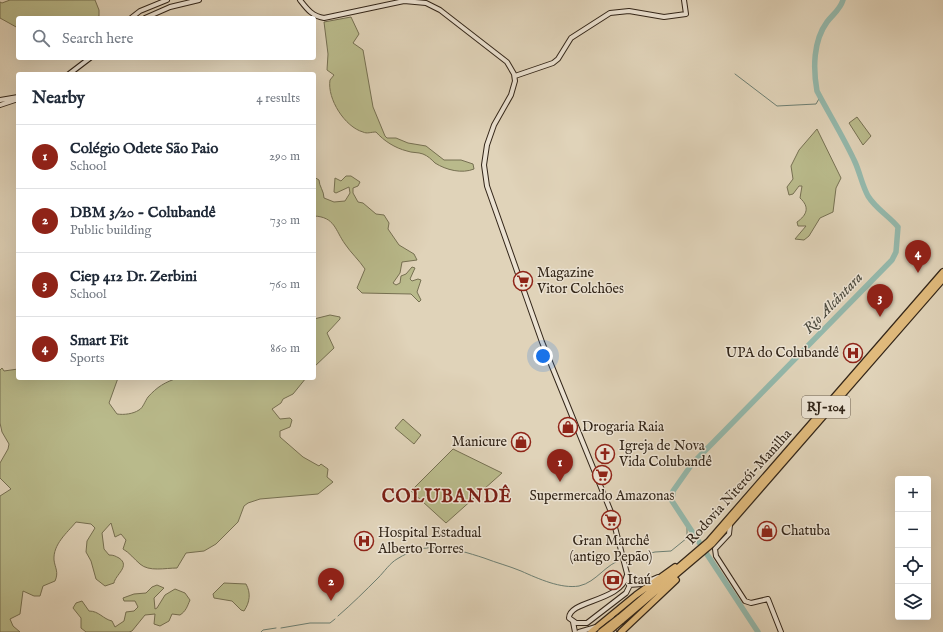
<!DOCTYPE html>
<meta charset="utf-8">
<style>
body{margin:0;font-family:"IM FELL English",serif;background:#f2f2f3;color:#1f2937}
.controls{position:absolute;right:12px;bottom:12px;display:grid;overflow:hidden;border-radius:4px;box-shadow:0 4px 16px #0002}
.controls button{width:36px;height:36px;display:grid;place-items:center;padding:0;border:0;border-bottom:1px solid #e0e1e3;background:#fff;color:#1f2937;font:20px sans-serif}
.you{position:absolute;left:543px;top:356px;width:14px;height:14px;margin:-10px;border:3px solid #fff;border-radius:50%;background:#1a73e8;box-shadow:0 0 0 6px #1a73e833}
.badge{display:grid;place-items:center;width:26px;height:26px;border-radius:50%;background:#8f2418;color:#fff;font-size:13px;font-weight:700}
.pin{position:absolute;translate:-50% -33px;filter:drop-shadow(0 1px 2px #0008)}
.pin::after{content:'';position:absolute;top:21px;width:14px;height:12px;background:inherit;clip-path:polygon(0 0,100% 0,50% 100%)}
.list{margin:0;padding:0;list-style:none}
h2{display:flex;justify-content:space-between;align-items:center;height:52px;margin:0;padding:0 16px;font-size:17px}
h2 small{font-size:13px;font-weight:400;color:#747a83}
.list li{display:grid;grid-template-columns:26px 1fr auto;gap:12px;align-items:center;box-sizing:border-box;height:64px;padding:0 16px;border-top:1px solid #e0e1e3}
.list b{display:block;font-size:15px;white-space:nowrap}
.list p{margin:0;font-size:13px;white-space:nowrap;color:#747a83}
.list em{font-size:13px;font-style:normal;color:#747a83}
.icon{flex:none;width:22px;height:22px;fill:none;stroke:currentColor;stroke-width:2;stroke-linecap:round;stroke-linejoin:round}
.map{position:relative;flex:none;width:943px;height:632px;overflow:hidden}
.search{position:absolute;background:#fff;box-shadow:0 4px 16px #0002;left:16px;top:16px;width:300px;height:44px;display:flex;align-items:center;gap:10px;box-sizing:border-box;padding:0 14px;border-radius:4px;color:#747a83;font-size:15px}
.panel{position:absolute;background:#fff;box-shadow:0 4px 16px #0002;left:16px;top:72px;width:300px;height:308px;border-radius:4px}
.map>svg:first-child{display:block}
.green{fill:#b9ba8b;stroke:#767052}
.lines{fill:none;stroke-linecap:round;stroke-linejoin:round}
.stream{stroke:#6d7e71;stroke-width:1}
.river{stroke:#94b8ab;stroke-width:5.5}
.secondary-casing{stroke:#332619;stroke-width:6}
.highway-casing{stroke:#332619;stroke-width:8}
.secondary{stroke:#ebe2d2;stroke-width:4}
.highway{stroke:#e0ba7c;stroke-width:5.5}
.highway-bridge-casing{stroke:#332619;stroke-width:8;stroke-linecap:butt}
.highway-bridge{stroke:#e0ba7c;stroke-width:5.5}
.labels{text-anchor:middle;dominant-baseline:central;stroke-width:3;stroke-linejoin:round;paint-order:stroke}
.shield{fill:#ebe2d2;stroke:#6a5e50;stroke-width:1}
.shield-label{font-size:13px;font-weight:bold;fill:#332619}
.poi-label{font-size:14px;fill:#332619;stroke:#ebe2d2;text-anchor:start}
.street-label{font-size:14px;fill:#332619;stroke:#ebe2d2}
.water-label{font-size:15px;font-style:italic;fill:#4b4a3e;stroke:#ebe2d2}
.district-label{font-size:18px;font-weight:bold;letter-spacing:1px;fill:#7a1f14;stroke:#ebe2d2}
</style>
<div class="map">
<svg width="943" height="632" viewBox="0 0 943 632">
<rect width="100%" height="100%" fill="#e0d3b9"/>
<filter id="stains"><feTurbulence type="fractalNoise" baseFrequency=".005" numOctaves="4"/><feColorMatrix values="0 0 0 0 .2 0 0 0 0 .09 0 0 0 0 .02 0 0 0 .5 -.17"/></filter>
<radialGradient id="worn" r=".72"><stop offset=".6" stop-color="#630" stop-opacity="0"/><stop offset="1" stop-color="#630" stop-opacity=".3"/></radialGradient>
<path class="green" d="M10,0H95L99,10V16L95,18H18V28L0,18V2L2,3Z
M351,17L359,34L353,43L363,50L373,107L385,136L387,138H396L408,143L426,146L444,160H461L473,164L474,169C462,174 446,170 435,163C431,159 428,156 423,154C418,152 412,153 407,151C395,148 384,141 376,132C371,132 367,134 363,132C345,127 327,99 330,80L334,75L327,70L328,54L324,22Z
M857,117L871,136L863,145L849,123Z
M817,129L841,178L836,188L833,212L820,218L809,236L804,240L795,239L806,226H798L797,222C807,215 810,207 800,198L802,186H799L793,194L789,195L787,187L793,179L791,166L799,150Z
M346,176H351L360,182L358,186L353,188V193L358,202L363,203L376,214L384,215L389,223L388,229L399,245L414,254L417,260L402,262L400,273L393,283L396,285L400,283L401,276L406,274L412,267L415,268L410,279L412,281L418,279L421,280L417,292L421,300L419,302L411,294L362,293L357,288L365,269C359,260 351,253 345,244C335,230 335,217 314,216V177L319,180C319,186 324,191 324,198L334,202L345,201L350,193L349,187L336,193L334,192L335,178L341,181Z
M330,315L340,317V319L327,333L334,348L314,367V319Z
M2,368L4,371L18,369V378H118L109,403L117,414C124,415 133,414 139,410C143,408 145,401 148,397C157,387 165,382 178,378H306L293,394L283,399L281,403L272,409L280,419L290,418L292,420L290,427L280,431V437L303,457L319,466L321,464L328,469L327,477L333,482L318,494L260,499L248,503L244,506L238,522L216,544L204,551L186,553L177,568C165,568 149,572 140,564C134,559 130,553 123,549L126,540L121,534L115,537L111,523L102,533L104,549L109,555C114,555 115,556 119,558C131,566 115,575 114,583L105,586L96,579L91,561L86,552L87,541L95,528L91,524L76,522C67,533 53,544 54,560C55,568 59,572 55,581L43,586L40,596H34L23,591L20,614L10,619L13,626L20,632H0V496L11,489L0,478V463L8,449L9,444L2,432L0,423V370Z
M403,419L421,435L414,444L395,428Z
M453,449L502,473L446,523L411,491Z
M224,583L246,584C251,593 250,602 244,611L241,610L232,601L214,598L213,594Z
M157,585L164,588L154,598L155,609L157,608L165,595L175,589L185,593L190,600C187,607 186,611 180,615L172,614L169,621L160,626L154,624L155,614L145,615L132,631L129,632H86L81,628V618L73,608L76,603L82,601L89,611C99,611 103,619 112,621L115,627L124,621L126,612L134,611L138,607L135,601H124L123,598L134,594L146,593L152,587Z"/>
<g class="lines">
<path class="stream" d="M735,74L777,106L816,104L820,97
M626,559L655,552L671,551L687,538V526
M338,616C352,604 365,591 378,578C384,572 390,563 397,559C427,540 453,548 484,558C497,563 509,566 521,571C539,579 561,589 579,586C597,582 605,564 623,559
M281,628L310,623H330L335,619
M261,632L263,630L276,628"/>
<path class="river" d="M758,632L672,501L673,491L692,464L892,260L896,252L898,227C889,216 876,209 868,196C862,185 860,173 855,162C844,138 829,114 817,91C813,69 813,41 827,22C833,14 840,10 843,0"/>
<defs>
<path id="secondary" d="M300,0C307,9 312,16 324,18L404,1L426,3L440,10L507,62L514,74L515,81L511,95L494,125L487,145L484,165L487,186L542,342L611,512L630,585L626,593L587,623H576L569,618C569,600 621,602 627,575
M131,18L140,11L167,0
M145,18L170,7L199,0
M69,74L90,58
M515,76L553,63L558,59L571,38L610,13L629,11L664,17L686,14L684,0
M0,100L18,97
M0,105L18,99
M730,525L729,534L715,549L716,556L745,601L751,603L768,599L781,632
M629,585L642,584L658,577
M612,615L611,622L614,632
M573,622L575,632
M579,632L596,627"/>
<path id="highway" d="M619,618L709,541L943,272
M621,621L712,544L943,279
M591,632L636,595L675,567
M621,632L676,580"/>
</defs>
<use href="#secondary" class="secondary-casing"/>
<use href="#highway" class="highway-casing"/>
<use href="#secondary" class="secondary"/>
<use href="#highway" class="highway"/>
<defs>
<path id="highway-bridge" d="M601,632L619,618
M608,632L621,621"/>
</defs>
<use href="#highway-bridge" class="highway-bridge-casing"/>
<use href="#highway-bridge" class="highway-bridge"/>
</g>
<defs>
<symbol id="supermarket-ring" viewBox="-11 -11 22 22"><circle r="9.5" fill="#ebe2d2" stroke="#8f2418" stroke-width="1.5"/><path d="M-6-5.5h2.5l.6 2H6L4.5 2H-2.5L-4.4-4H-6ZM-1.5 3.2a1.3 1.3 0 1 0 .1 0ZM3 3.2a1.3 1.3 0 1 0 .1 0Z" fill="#8f2418"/></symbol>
<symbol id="hospital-ring" viewBox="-11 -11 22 22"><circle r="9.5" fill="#ebe2d2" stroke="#8f2418" stroke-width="1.5"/><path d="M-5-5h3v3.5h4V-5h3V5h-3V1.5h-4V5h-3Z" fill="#8f2418"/></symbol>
<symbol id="shop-ring" viewBox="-11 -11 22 22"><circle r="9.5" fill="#ebe2d2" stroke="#8f2418" stroke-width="1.5"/><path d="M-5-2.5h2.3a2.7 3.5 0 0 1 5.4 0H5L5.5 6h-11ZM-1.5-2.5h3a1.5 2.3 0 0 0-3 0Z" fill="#8f2418"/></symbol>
<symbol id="church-ring" viewBox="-11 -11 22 22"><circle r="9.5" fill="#ebe2d2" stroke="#8f2418" stroke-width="1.5"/><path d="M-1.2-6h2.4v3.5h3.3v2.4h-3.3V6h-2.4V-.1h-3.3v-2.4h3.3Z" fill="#8f2418"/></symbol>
<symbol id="bank-ring" viewBox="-11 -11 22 22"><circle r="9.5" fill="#ebe2d2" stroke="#8f2418" stroke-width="1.5"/><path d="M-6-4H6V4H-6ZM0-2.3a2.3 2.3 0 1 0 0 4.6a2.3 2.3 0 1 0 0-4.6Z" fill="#8f2418"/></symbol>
</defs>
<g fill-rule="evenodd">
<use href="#supermarket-ring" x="512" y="270" width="22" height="22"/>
<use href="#hospital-ring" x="842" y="342" width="22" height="22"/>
<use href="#shop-ring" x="557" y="416" width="22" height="22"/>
<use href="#shop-ring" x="510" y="431" width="22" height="22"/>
<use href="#church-ring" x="594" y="443" width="22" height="22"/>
<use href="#supermarket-ring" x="591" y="464" width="22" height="22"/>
<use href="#supermarket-ring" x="600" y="509" width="22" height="22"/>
<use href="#shop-ring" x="756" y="520" width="22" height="22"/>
<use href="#hospital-ring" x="353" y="530" width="22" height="22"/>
<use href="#bank-ring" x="602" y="569" width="22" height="22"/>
</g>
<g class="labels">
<rect class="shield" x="802" y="396" width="48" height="22" rx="3"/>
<g class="shield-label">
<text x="826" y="407">RJ-104</text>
</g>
<g class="poi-label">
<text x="537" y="273">Magazine<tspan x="537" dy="16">Vitor Colchões</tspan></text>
<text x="839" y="353" text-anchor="end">UPA do Colubandê</text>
<text x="582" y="427">Drogaria Raia</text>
<text x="507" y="442" text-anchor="end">Manicure</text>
<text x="619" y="446">Igreja de Nova<tspan x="619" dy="16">Vida Colubandê</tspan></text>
<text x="602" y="496" text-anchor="middle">Supermercado Amazonas</text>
<text x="781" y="531">Chatuba</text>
<text x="378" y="533">Hospital Estadual<tspan x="378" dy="16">Alberto Torres</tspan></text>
<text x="611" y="541" text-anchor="middle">Gran Marchê<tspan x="611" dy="16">(antigo Pepão)</tspan></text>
<text x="627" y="580">Itaú</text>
</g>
<g class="street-label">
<text transform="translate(739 487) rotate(-48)">Rodovia Niterói-Manilha</text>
</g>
<g class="water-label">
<text transform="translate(833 303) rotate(-46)">Rio Alcântara</text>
</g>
<g class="district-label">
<text x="447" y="497">COLUBANDÊ</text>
</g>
</g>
<rect width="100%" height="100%" filter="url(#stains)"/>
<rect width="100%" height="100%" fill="url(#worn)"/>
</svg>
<div class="controls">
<button>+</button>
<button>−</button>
<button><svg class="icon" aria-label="locate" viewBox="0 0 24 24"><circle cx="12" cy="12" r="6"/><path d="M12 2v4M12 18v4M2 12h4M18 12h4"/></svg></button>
<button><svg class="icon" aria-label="layers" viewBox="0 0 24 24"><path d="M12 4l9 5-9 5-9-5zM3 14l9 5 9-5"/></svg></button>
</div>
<div class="you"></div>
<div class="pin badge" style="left:560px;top:482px">1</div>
<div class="pin badge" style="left:331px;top:601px">2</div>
<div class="pin badge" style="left:880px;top:317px">3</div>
<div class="pin badge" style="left:918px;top:273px">4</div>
<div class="search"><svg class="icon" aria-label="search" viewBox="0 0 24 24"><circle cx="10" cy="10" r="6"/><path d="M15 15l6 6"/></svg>Search here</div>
<section class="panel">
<h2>Nearby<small>4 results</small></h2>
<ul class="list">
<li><span class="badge">1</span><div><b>Colégio Odete São Paio</b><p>School</p></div><em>290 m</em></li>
<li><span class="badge">2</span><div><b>DBM 3/20 - Colubandê</b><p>Public building</p></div><em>730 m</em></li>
<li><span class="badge">3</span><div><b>Ciep 412 Dr. Zerbini</b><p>School</p></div><em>760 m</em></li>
<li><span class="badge">4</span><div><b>Smart Fit</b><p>Sports</p></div><em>860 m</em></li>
</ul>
</section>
</div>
